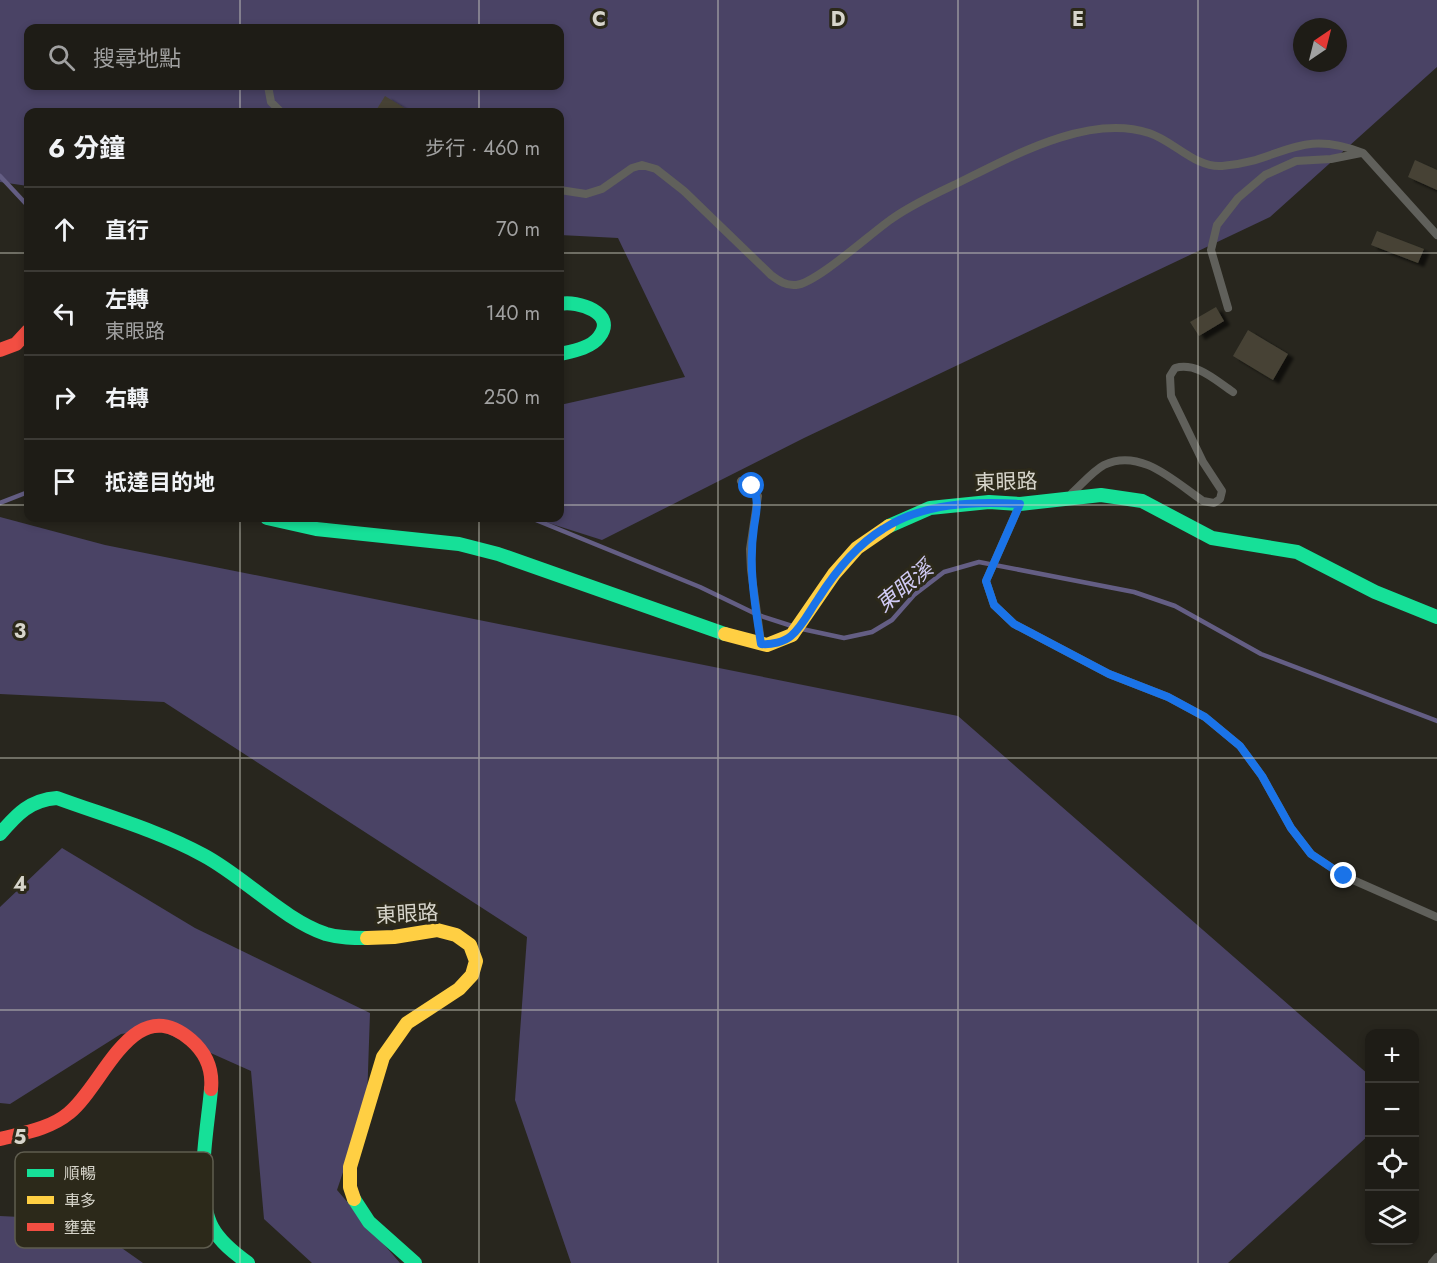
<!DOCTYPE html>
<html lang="zh-TW">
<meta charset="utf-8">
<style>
body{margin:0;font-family:Jost,"Noto Sans TC",sans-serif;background:#2b2923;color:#f1f3f6}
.controls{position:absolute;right:18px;bottom:18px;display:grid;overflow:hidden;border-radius:12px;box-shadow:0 3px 9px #0003}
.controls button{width:54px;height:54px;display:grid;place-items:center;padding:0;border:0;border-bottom:2px solid #3c3a35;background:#1e1c16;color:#f1f3f6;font:30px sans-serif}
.compass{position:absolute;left:1293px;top:18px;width:54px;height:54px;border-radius:50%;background:#1e1c16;box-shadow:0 3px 9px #0003;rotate:35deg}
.stop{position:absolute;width:18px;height:18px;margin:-14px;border:4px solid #1a73e8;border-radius:50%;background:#fff}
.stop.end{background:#1a73e8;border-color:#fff;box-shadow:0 2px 6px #0008}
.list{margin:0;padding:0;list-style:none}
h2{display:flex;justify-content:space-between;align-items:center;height:78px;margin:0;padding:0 24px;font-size:26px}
h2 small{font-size:20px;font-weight:400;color:#a1a1a1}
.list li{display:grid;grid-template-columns:39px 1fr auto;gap:18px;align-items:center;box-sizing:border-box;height:84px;padding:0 24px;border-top:2px solid #3c3a35}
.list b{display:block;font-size:22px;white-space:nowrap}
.list p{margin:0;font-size:20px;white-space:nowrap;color:#a1a1a1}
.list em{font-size:20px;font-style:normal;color:#a1a1a1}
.icon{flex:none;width:33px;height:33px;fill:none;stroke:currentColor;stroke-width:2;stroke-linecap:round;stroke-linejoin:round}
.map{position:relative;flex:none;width:1437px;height:1263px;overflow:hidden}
.search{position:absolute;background:#1e1c16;box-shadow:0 3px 9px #0003;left:24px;top:24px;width:540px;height:66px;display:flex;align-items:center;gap:15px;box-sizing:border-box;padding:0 21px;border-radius:12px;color:#a1a1a1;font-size:22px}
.panel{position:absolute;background:#1e1c16;box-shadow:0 3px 9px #0003;left:24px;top:108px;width:540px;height:414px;border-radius:12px}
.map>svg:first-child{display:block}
.forest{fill:#4a4365;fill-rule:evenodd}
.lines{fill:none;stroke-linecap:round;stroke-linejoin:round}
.stream{stroke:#645e84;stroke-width:4.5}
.building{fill:#464336;filter:url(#shadow)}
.lane{stroke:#60605b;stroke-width:8}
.fast{stroke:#16e098;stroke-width:14}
.slow{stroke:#ffcf43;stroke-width:14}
.jam{stroke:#f24e42;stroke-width:14}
.route{stroke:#1a73e8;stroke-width:8}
.grid{fill:none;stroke:#d7d5cb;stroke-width:1.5;stroke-opacity:0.55}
.labels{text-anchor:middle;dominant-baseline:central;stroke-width:6;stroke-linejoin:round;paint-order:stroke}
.street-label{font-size:21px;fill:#d7d5cb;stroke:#2c291a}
.water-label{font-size:22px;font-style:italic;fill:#d0caf4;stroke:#2c291a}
.key{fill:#2c291a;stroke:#5f5d4f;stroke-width:1.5}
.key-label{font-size:16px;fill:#d7d5cb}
.grid-label{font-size:20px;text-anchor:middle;font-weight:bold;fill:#d7d5cb;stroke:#2c291a;stroke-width:6;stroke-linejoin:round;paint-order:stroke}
</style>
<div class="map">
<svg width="1437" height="1263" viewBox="0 0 1437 1263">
<defs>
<filter id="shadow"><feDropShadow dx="6" dy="4" stdDeviation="1.5" flood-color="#0009"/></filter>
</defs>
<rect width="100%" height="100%" fill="#28261e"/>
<path class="forest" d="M0,0H1437V67L1270,217L804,438L602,540L533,518H560V405L685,377L618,238L560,235V112H28V186L0,182ZM1302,27H1338V63H1302ZM28,28H560V86H28Z
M0,517L105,545L958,716L1369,1075V1135L1228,1263H571L515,1100L527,937L164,702L0,694Z
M62,848L195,928L370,1013L367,1101L337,1190L400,1263H312L264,1219L251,1071L157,1029L121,1034L10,1104L0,1103V907Z
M0,1216L82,1220L143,1263H0Z"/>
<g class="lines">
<path class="stream" d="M0,176L28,206
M0,503L28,492
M531,518L700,587L758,615L792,626
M802,629L844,638L872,632L892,620L914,595L944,572L979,562L1134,592L1175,606L1261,654L1437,721"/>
</g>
<path class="building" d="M385,96L411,112H375Z
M1415,160L1437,170V190L1408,177Z
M1377,231L1424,249L1418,263L1371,245Z
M1216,307L1224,321L1199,336L1190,322Z
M1248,330L1288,354L1273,380L1233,356Z"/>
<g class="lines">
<path class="lane" d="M268,86L271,102L281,112
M560,190L586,194L602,189L632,168L642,165L656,169L684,191L771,275C779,281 786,286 796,285C817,283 872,232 893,218C913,204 935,194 956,184C1011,157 1088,113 1149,133C1174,141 1195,168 1222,166C1281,162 1297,127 1363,153L1437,235
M1228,308L1211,250L1217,225L1238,198L1265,175L1296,161L1331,159L1361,153
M741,481L752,486L758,496L750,549L751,570L761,642
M1072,493C1082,484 1093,471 1104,465C1141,447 1176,483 1203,501L1214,503L1220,499L1222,491L1203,462L1171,396L1170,376L1175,368C1197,362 1215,380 1233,392
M1019,506L986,581L994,605L1014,624L1109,674L1168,697L1205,717L1240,746L1262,776L1291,828L1311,854L1344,876L1437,917
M1432,1263L1437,1257"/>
<path class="fast" d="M560,304C577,300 618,313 599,337C591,348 573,351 560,354
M267,518L316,529L459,544L498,554L725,634
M889,526L930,508L989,502L1020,504L1101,495L1142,501L1212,538L1297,552L1375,592L1437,617
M0,834C17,814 30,800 57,798C106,816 157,830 203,855C243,876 284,920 326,934C340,938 353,938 367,938
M211,1089C208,1127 194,1192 212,1227C220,1242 234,1253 248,1263
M354,1199L369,1222L415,1263"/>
<path class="slow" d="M725,634L767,645L792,635L834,574L857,548L889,526
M354,1199L350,1187V1167L383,1057L407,1023L459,989L472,975L476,961L470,945L456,935L437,930L394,937L367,938"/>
<path class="jam" d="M0,350L16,344L28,331
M0,1139C23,1133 50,1129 69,1113C104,1085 133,990 191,1040C206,1053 213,1069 211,1089"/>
</g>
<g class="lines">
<path class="route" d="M752,486C760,500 756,513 754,527C748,567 755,605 761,644C771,645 784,642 791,636C802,627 810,610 818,599C835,572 855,546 883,529C923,503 974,501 1020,504L986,581L994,605L1014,624L1109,674L1168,697L1205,717L1240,746L1262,776L1291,828L1311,854L1344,876"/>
</g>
<path class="grid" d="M240,0V28M479,0V28M718,0V1263M958,0V1263M1198,0V1263M240,86V112M479,86V112M0,253H28M560,253H1437M0,505H28M560,505H1437M240,518V1263M479,518V1263M0,758H1437M0,1010H1437"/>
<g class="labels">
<g class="street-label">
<text transform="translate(1006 482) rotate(-2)">東眼路</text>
<text transform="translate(407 914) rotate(-3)">東眼路</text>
</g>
<g class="water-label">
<text transform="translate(904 586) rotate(-40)">東眼溪</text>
</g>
</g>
<rect x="15" y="1152" width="198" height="96" rx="9" class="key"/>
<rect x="27" y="1169" width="27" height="8" fill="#16e098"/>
<rect x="27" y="1196" width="27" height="8" fill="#ffcf43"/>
<rect x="27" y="1223" width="27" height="8" fill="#f24e42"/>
<g class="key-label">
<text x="64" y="1179">順暢</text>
<text x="64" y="1206">車多</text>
<text x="64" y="1233">壅塞</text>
</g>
<g class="grid-label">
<text x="599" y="26">C</text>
<text x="838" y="26">D</text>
<text x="1078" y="26">E</text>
<text x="20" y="638">3</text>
<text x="20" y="891">4</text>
<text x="20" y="1144">5</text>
</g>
</svg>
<div class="controls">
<button>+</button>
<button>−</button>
<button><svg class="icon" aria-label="locate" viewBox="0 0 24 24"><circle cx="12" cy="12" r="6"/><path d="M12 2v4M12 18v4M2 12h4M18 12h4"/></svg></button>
<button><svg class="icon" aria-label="layers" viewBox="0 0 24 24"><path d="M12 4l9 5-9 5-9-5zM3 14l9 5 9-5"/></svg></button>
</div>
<svg class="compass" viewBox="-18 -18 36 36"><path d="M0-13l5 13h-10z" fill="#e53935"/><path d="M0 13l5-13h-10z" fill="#a1a1a1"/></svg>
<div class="stop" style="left:752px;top:486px"></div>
<div class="stop end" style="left:1344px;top:876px"></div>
<div class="search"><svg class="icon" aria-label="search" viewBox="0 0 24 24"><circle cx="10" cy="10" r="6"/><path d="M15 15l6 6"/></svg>搜尋地點</div>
<section class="panel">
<h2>6 分鐘<small>步行 · 460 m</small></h2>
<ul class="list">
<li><svg class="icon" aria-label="ahead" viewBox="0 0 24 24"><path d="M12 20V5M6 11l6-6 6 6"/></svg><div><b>直行</b></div><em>70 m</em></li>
<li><svg class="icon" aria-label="left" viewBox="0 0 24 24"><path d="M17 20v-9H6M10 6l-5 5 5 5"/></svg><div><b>左轉</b><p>東眼路</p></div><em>140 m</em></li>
<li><svg class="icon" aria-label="right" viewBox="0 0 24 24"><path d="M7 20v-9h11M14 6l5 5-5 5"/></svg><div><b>右轉</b></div><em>250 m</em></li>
<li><svg class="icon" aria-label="arrive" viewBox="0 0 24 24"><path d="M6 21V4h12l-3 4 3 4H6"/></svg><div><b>抵達目的地</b></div></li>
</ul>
</section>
</div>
